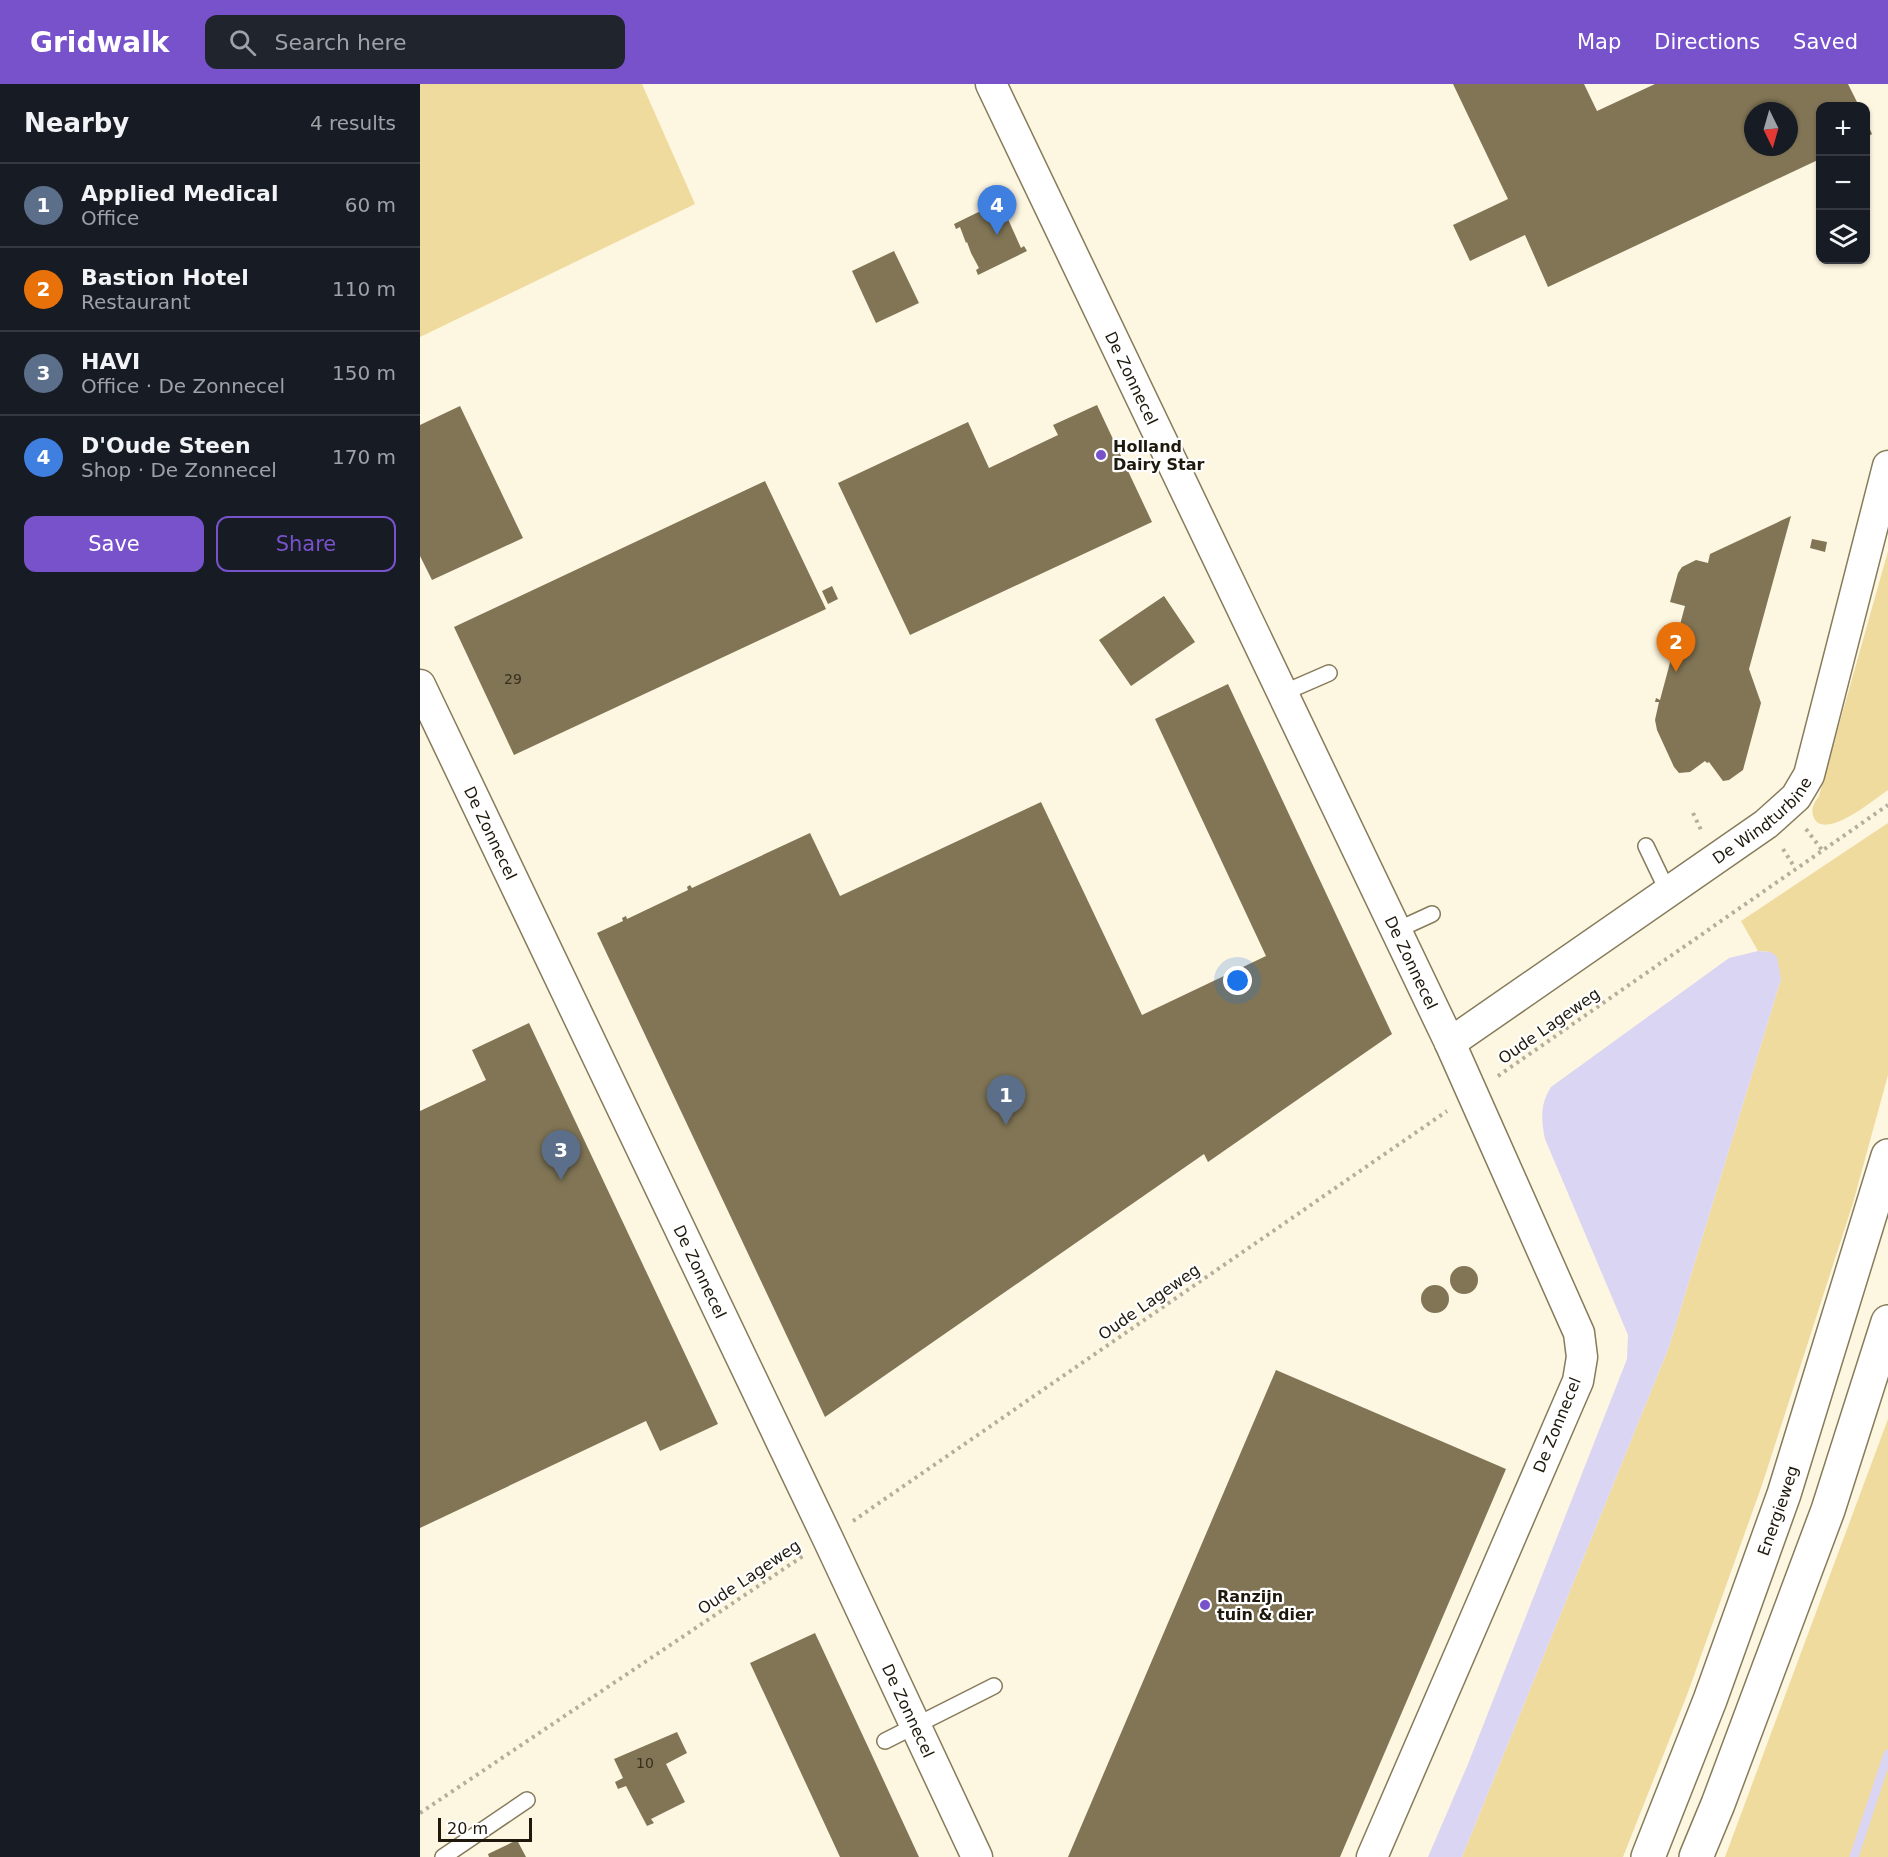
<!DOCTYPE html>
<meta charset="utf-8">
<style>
body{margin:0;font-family:"DejaVu Sans",sans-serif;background:#20242c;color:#f1f3f6}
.controls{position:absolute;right:18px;top:18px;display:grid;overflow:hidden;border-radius:12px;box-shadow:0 2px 4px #0004}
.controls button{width:54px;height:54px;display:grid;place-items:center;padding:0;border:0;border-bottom:2px solid #363941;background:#171b24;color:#f1f3f6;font:30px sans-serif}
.compass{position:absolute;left:1324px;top:18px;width:54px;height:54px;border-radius:50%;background:#171b24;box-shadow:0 2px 4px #0004;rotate:175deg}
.scale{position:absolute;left:18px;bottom:15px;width:94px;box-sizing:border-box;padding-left:6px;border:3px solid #1e190c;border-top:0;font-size:16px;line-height:21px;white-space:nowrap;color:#1e190c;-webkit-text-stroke:4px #fff;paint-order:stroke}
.you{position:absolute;left:818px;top:897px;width:21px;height:21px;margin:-15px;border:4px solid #fff;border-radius:50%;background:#1a73e8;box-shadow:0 0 0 9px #1a73e833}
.badge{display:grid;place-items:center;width:39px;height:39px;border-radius:50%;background:#7852cb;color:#fff;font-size:20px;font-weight:700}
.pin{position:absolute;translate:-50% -50px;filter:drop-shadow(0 2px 3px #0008)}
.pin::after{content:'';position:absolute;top:32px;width:21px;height:18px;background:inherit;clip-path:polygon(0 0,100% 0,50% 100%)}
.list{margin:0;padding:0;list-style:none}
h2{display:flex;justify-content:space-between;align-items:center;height:78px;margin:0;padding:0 24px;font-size:26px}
h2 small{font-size:20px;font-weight:400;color:#9ea1a6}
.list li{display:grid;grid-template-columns:39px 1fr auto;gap:18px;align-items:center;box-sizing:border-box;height:84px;padding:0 24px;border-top:2px solid #363941}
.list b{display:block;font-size:22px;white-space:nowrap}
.list p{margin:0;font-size:20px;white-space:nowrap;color:#9ea1a6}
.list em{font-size:20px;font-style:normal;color:#9ea1a6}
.actions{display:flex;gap:12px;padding:18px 24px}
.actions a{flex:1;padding:14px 0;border:2px solid #7852cb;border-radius:12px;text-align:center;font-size:21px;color:#7852cb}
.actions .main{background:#7852cb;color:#fff}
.icon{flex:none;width:33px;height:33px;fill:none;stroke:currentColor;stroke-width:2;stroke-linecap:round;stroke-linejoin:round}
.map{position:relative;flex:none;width:1468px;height:1773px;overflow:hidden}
header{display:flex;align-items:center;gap:36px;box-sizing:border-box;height:84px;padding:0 30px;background:#7852cb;color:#fff}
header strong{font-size:28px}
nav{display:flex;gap:33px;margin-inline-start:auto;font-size:21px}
.search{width:420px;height:54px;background:#20242c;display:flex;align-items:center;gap:15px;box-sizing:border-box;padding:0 21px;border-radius:12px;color:#9ea1a6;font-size:22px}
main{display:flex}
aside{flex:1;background:#171b24}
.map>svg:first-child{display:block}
.green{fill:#f0db9e}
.water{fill:#dbd5f4}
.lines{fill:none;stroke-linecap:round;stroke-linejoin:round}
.stream{stroke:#dbd5f4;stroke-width:9}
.building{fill:#817555;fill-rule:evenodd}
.lane-casing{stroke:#867b5a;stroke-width:18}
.street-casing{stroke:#867b5a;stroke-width:33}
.secondary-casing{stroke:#867b5a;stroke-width:36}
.path{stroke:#b4ae9b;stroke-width:4;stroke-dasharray:3 4.5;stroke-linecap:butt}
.lane{stroke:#fff;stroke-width:15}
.street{stroke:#fff;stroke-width:30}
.secondary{stroke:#fff;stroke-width:33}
.poi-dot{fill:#7852cb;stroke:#fff;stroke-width:2}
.labels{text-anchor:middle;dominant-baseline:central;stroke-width:4.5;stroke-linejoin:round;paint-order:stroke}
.number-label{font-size:14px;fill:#37301e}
.street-label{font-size:16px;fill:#1e190c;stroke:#fff}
.poi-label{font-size:16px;font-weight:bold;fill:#1e190c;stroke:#fff;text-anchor:start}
</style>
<header>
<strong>Gridwalk</strong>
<div class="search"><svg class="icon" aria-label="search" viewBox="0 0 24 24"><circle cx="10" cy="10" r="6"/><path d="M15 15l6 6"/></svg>Search here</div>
<nav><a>Map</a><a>Directions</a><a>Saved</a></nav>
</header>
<main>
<aside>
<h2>Nearby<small>4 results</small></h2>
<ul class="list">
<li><span class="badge" style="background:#5c6f8a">1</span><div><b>Applied Medical</b><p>Office</p></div><em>60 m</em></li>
<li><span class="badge" style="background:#e8710a">2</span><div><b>Bastion Hotel</b><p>Restaurant</p></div><em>110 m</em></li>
<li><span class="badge" style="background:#5c6f8a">3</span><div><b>HAVI</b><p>Office · De Zonnecel</p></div><em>150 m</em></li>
<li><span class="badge" style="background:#3f7fe0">4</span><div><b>D'Oude Steen</b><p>Shop · De Zonnecel</p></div><em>170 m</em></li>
</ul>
<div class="actions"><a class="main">Save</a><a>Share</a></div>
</aside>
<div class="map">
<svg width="1468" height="1773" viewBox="0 0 1468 1773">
<rect width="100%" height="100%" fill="#fdf6e0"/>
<path class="green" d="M0,0H222L275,120L0,253Z
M1468,467V706C1456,714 1405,757 1394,734C1390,725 1394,719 1399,712Z
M1468,739V991L1433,1119L1342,1401L1267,1611L1203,1773H1042L1249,1263L1361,895L1351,868L1338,867L1321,837Z
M1468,1335V1773H1305Z"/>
<path class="water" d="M1338,867L1351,868L1357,873L1361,895L1249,1263L1042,1773H1008L1048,1680L1207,1275L1208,1251L1125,1055C1121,1036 1120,1020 1131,1003L1309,874Z"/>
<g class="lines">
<path class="stream" d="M1434,1773L1468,1670"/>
</g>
<path class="building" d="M1033,0H1164L1177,27L1235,0H1428L1439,22H1400V75L1128,203L1105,151L1050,177L1033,141L1088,115ZM1333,27H1369V63H1333Z
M1446,36L1452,50L1446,54Z
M583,116L585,122L581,123L586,134L587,133L601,164L604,162L607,167L558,191L556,186L559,184L551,169L547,158L546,159L540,143L536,145L534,140Z
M474,167L499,219L456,239L432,187Z
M677,321L732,438L490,551L418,399L548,338L569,384L638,351L633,341Z
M40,322L103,454L12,496L0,472V341Z
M345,397L406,525L94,671L34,543Z
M1371,432L1329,585L1341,619L1323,686L1309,696L1303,697L1289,678L1287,679L1285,677L1270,688L1259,689L1254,683L1237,646L1235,636L1239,618H1235L1236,614L1240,616L1251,575L1247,573V567L1249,564L1254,563L1265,522L1250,518L1258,489L1262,483L1276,476L1288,479L1290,470Z
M1392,455L1407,458L1405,468L1390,464Z
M412,502L418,515L408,520L402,507Z
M744,512L775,558L711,602L679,556Z
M808,600L972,950L788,1078L784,1070L405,1333L177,849L203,837L202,834L206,832L207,835L268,806L267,803L270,801L272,804L390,749L420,812L621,718L722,931L846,872L735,635Z
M109,939L298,1340L240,1367L226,1337L0,1444V1027L66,996L52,966Z
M1030 1196a14 14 0 1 1 28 0a14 14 0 1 1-28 0Z
M1001 1215a14 14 0 1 1 28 0a14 14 0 1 1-28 0Z
M856,1286L1086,1385L920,1773H648Z
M395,1549L450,1667L499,1773H420L330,1579Z
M257,1648L267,1669L246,1680L265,1718L231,1735L234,1739L227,1742L206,1702L198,1705L195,1698L203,1694L194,1675Z
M97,1756L106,1773H69L68,1770Z"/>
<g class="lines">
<defs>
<path id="lane" d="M863,609L909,589
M1226,762L1248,808
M975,847L1012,830
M465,1657L574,1602
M23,1773L107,1716"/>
<g id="street">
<path id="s1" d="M571,0L1030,959L1159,1249L1162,1273L1158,1297L952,1773"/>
<path id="s2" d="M0,601L408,1455L557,1773"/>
<path id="s3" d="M1030,959L1346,740L1376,713L1389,691L1468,382"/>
</g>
<g id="secondary">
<path id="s4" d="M1228,1773L1290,1616L1364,1410L1468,1072"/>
<path d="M1276,1773L1298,1720L1408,1426L1468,1238"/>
</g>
</defs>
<use href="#lane" class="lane-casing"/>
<use href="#street" class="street-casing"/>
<use href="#secondary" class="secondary-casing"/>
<path class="path" d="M1273,729L1282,748
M1386,745L1402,766
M1363,765L1375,784
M1078,992L1468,721
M433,1437L1027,1027
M0,1729L383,1472"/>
<use href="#lane" class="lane"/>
<use href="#street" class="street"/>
<use href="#secondary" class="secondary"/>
</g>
<g class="poi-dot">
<circle cx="681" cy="371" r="6"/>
<circle cx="785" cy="1521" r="6"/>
</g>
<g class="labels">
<g class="number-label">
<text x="93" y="595">29</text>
<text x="225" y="1679">10</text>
</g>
<g class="street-label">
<text stroke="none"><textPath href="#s1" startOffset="326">De Zonnecel</textPath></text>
<text stroke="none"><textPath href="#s3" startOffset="384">De Windturbine</textPath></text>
<text stroke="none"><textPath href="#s2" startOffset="164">De Zonnecel</textPath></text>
<text stroke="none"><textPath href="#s1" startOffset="974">De Zonnecel</textPath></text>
<text transform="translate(1129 942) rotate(-35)">Oude Lageweg</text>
<text stroke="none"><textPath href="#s2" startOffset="650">De Zonnecel</textPath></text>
<text transform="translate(729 1218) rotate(-35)">Oude Lageweg</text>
<text transform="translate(1137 1341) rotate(-68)">De Zonnecel</text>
<text stroke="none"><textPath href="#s4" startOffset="370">Energieweg</textPath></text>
<text transform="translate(329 1493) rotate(-34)">Oude Lageweg</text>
<text stroke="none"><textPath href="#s2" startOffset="1136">De Zonnecel</textPath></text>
</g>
<g class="poi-label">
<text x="693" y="362">Holland<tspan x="693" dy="18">Dairy Star</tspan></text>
<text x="797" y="1512">Ranzijn<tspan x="797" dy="18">tuin &amp; dier</tspan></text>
</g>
</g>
</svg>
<div class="controls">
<button>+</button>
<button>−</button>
<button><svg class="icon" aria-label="layers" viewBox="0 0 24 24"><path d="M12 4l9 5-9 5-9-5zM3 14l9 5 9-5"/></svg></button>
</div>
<svg class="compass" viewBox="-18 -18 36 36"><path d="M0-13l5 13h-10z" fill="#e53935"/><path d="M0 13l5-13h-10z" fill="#9ea1a6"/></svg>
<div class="scale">20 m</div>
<div class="you"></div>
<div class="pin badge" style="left:586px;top:1041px;background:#5c6f8a">1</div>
<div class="pin badge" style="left:1256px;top:588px;background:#e8710a">2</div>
<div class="pin badge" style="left:141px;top:1096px;background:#5c6f8a">3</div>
<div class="pin badge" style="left:577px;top:151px;background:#3f7fe0">4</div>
</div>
</main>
